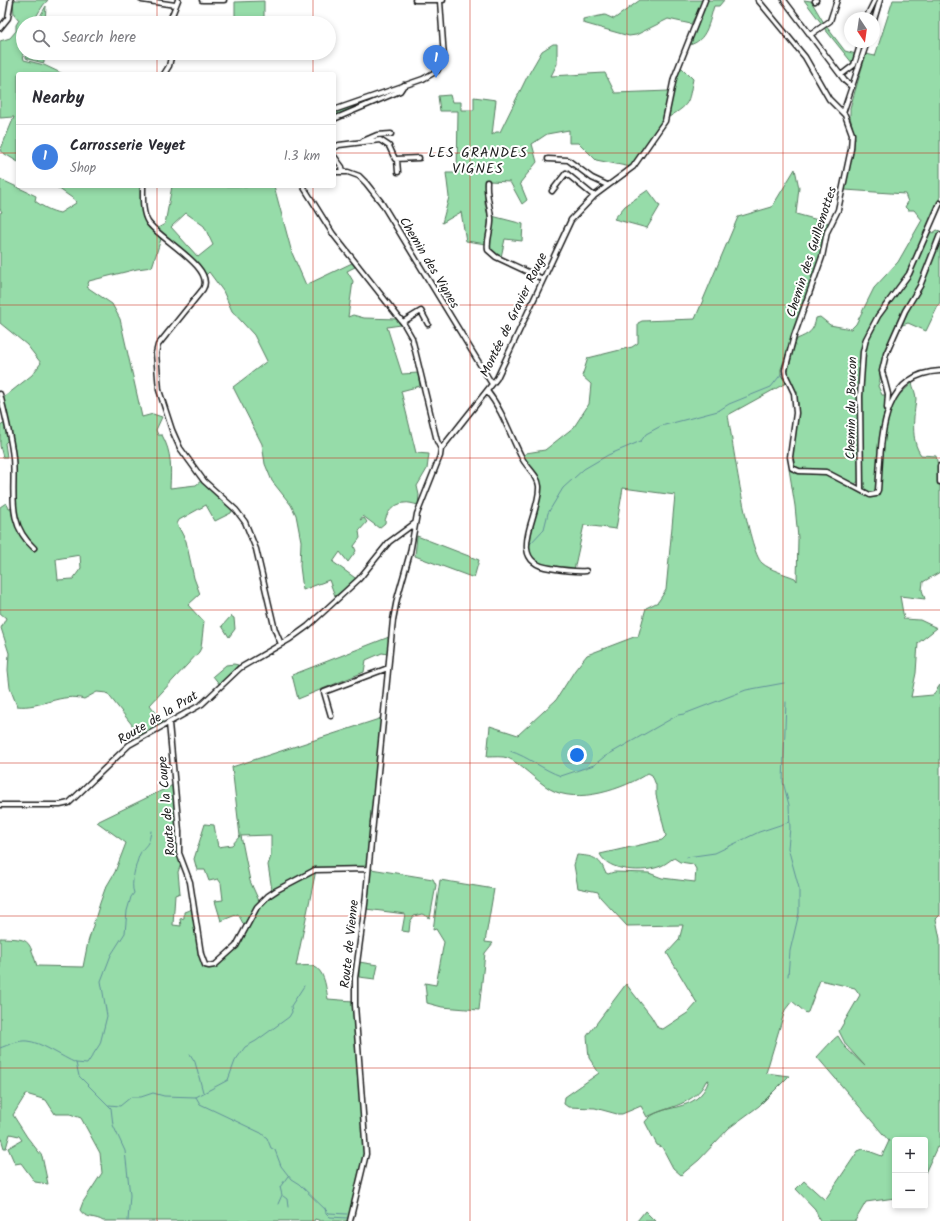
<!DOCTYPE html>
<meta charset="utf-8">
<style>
body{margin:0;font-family:Kalam,sans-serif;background:#f7f7f7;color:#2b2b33}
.controls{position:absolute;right:12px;bottom:12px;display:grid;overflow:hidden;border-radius:4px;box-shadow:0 2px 6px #0003}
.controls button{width:36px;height:36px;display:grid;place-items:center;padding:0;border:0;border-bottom:1px solid #e1e1e2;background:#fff;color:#2b2b33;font:20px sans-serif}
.compass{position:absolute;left:844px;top:12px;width:36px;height:36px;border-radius:50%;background:#fff;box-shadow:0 2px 6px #0003;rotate:167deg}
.you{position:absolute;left:577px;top:755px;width:14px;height:14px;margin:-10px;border:3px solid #fff;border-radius:50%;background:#1a73e8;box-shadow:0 0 0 6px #1a73e833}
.badge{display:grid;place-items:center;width:26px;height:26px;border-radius:50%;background:#7c3aed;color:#fff;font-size:13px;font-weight:700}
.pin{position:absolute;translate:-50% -33px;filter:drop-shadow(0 1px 2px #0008)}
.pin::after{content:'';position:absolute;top:21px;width:14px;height:12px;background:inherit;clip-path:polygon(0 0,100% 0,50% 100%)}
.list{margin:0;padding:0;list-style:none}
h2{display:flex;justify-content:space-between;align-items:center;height:52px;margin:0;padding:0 16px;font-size:17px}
h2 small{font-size:13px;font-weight:400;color:#7c7c81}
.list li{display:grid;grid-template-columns:26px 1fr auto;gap:12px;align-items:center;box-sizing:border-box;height:64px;padding:0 16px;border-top:1px solid #e1e1e2}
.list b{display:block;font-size:15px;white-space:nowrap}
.list p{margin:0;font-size:13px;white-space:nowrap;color:#7c7c81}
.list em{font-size:13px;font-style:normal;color:#7c7c81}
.icon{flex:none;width:22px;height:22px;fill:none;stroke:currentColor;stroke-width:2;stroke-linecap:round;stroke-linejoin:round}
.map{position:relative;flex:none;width:940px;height:1221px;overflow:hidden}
.search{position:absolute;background:#fff;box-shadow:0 2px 6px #0003;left:16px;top:16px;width:320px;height:44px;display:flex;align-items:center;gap:10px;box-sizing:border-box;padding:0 14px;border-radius:22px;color:#7c7c81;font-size:15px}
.panel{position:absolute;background:#fff;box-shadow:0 2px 6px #0003;left:16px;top:72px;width:320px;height:116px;border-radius:4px}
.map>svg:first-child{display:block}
.green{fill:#96dca9;stroke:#597c62;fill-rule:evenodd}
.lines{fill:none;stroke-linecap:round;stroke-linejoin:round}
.stream{stroke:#61909a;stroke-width:1}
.street-casing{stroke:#1c1c1c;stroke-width:7}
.street{stroke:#fff;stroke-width:4}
.grid{fill:none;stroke:#c8321e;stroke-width:1;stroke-opacity:0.55}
.labels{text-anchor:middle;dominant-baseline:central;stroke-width:4;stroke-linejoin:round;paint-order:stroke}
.street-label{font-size:13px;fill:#1c1c1c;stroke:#fff}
.neighbourhood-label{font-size:14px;letter-spacing:1px;fill:#1c1c1c;stroke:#fff}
</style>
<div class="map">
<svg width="940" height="1221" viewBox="0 0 940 1221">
<rect width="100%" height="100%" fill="#fff"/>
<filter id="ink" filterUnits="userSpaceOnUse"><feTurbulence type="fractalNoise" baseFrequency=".025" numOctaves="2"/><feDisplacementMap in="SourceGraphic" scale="8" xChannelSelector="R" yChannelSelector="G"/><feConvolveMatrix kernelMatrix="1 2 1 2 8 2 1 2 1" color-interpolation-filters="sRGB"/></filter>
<g filter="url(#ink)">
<path class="green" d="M13,0H48C41,6 38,15 32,23H23C23,36 21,49 24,60L44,65L63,74H18V162L0,151L14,117L0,118V41L10,38L16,31V25L19,20L14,14Z
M640,0H702V3L691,24L668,19L636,35L629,36L583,23V19L605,15L614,19Z
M707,0H724L719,6H714C709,22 707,41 689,45Z
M804,0L811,1L824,23L822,24Z
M893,0H940V197L926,229L933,233L937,230L940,231V302L926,331L908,323L897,327C890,339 883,351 881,365C880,373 881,379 878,386L882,395H886L885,412L888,413L897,397L912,383C913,387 916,394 916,399C914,416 910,440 921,455L936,456L938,466L940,467V572L923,582L922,590L925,599L900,596L904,619L920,620L937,628L918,643L916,673L911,697L933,695L940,685V915L936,919L940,939V1148L937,1147L925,1173V1140H895V1198L866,1202L855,1221H820L815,1209L796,1189L804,1181L825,1200L858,1151L863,1149L882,1156L889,1141L817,1057C821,1053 834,1038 838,1036L845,1047L865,1066L846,1045L839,1031L860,995L855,988L820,980L808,1012L806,1013L792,1001L785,1010L766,1073L789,1076L759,1106L729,1128L699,1160L681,1175L673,1168L662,1147L657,1145L645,1122C660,1101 697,1116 709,1080L706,1081C695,1105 669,1106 647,1117L641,1106L622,1114H617L595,1108L568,1107L564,1104L565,1097L599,1073L589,1058L587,1036L626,984L651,1016L658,1028L663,1029L689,1012L697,1003L667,953L679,940L683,925L627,926L600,897L598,892L578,888L574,865L577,855C591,856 600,857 605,872L608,874L614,872L649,873L662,878L695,882L696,869L693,864L680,862L674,858C670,860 666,864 661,866C645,873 608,872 600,854L662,840L666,836L656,795V785L652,775L648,773C624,789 577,805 550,789C538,782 518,762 508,758C502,756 494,757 487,757L490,726L518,735L556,700L575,670L587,655L634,637H638L646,608L658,602L666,590L675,495L623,488L616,529L584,525L574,570L541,566L532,560L528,547L530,533L540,487L523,457L526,453L545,450L574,427L589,404L591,384L582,376L588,358L632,347L638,343V323L642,321L695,319L738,217L772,207L795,169L799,188L796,214L829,223L821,258L781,369V375L786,383L728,415C732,439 748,551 762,563C770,570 785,574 795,578L797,581L798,538L795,506L789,469C797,477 808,472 818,473C835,475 849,488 863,495L864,483L859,481L855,484L826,470H800L795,467L791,459C794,441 799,422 798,403C797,393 791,387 788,377C783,366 793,350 797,339C809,334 814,331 816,318L820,317L830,325L851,329L856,324L874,288L898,262L922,220L914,210H908L905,207L908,202L905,194L845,190L855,138L850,117V108L866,54L875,56Z
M264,1V23H235V2Z
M46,6L45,23H36Z
M826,26L845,51L856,54L853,64L824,28Z
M553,44H557V64L551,76L605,73L615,93L669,91L666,109L662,122L631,167L596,160L579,143H569V130L547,134L532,144L537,162L520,183L527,200L522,204L510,182L489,181L485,183V204L490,223L486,244L466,241L461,212L442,223L449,197L446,173H457L458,111H440L438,96L450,95L452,102H461V110H474V97L496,100L492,135L496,132H500L527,77L542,51Z
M26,53H44V63L28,59L26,58Z
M681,67L693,79C688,104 690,104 669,117L674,85Z
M359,104L352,109L334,117V112Z
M0,179L36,196L35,201C43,207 51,211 60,213L76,203L75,200L55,186H141C142,208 145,223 161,239L152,267L137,269L89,281L87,287L112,304L120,319L142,417L153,414L162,417L156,430L158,435H162C172,453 171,468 170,488L196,485L202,480L233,509L231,513L215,521L206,505L179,520L177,524L186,541L194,578L200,594L188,605L199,617L204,621L201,648L199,652L150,705L164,723L140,735L107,693L97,692L84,699C62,692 40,709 17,706L10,688L8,670L9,653L1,628L6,618L0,613V507L6,503L9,508L14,507L15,472L3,398L32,375L41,363L27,345L0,323V213L2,212L0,209ZM80,555L81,568L73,579L58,580L56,559Z
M172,186H274L292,253L306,285L352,263L355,267L347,271L353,281L348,317L353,315L364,318L397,319L401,325L387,327L402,374L418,373L420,386L401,391L416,453L429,454L427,469L417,486L419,495L418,505C414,504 408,502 404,503C394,504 385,513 385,523L379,528L363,516L360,520L364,518L367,522L359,531L360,538L354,546L356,551L348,562L340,552L333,562L358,580L335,596L329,580L303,590L300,566L301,541L296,515L291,505L272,481L265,464L262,444L233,387L267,361L254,335L232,311L223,291L209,272L206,275L156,229L165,224ZM186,213L204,226L213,245L198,257L171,227Z
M648,190L660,206L647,228L614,219L625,206Z
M492,216L523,224L522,241L505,239L501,257L492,253L488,248Z
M5,423L8,440L5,443L7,457H3L0,446V426Z
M417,536L479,560L474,578L415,556Z
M231,616L234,618L235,629L229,637L222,626Z
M389,637L388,654L382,653L366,660L364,672L298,699L292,675Z
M234,664L238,665L220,685L213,676L226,665Z
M382,718L367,867L314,868L272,890L268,865L271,856V835L241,836L250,881L259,901L253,910L245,927L238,914L221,921L215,901L223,900L221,883L218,879L209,881L205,870H197L194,859L205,824L214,825L218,847L232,845L240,836L232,767Z
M173,785L177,852L181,864L178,872L180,893L175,895L173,925L181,926L180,919L184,918V912L192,909L201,962L205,968L215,967L236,948L258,907L272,895L316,870L296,966C301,966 307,965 312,966C325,969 326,989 328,999L353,1001L364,1150L362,1166L348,1221H321L315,1219L314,1221H103C96,1216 85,1219 80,1210L83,1202L102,1173L100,1153L81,1118L70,1114H55L46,1100L26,1094L13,1115L27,1137L42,1156L48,1184L35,1182L21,1163L15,1164L8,1148L22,1140L19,1136L10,1134L6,1148H4L0,1135V938C30,939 28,938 37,966L83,967L88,942L100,903L105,889L115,872L126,843L97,822Z
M371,869L433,879L436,885L430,918L422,914L414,916L410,922L409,932L402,931L405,914L366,909Z
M440,880L494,889L485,942L493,943L485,953L479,1010L442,1007L427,1003L425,983L436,985L444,942L436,929L433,930Z
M359,962L378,965L375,979L359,977Z
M645,1211L655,1221H656H637Z"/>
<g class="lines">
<path class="stream" d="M529,545L544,529L548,513L563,488L584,469L608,455L641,441L646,434L661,426L718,411L729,404L771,387L782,373
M786,702L783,782L789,805L790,828L788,848L799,888V913L790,951L788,976
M510,751C529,757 543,770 561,776L594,765L604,757L678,715L684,714L746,690L784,683
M687,857L715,853L759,832L789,822
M0,1048C8,1045 19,1040 27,1041C41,1042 62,1057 76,1063L79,1076L111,1108L113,1125L125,1151L130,1195L128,1221
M190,1054L195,1062L203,1092
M76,1063L87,1064L100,1044L107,1016L101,981L111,955L125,933L127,911L131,897L134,893C130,884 136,865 139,856C144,844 149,848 151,831
M196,1097L200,1104L261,1133L267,1138L271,1148L275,1150L281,1166L291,1179L299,1184L329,1213L347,1214
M109,1105L120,1106L131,1097H141L153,1093L164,1096L196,1097L228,1080L235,1061L245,1047L256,1041L289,1017L292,1012L291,1006L304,986
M283,1196L287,1199L288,1207
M278,1204L282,1195L280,1187L288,1176
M325,1208L326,1213L330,1217L347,1218"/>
<defs>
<path id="street" d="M142,0L175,5
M202,0H224
M415,0H443
M758,0L805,57L829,99L845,115L852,134L851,149L838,210L827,232L822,257L794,336L785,370L786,376L794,393L796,413L790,457L792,468L799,471L826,472L870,495L876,494L878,490C882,445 877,374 940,371
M784,0L845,81L852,87
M815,1L816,0
M866,18L875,0
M874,20L880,0
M169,23L178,0
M0,28L8,18L11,0
M810,35L830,21L837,0
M164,74L169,66L172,53
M841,75L854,65L861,42
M334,110L423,79L437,71L444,58L440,1
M843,113L867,42
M334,119L400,91L404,85
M363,141L377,135L391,134
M334,148L339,145L380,140L389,146L395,159L419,158
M334,156L342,167L343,172
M548,159L568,160L592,178L607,185
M397,160L398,172
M334,172H348L359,176L366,183L381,202L492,384
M487,182C486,195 490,206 491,218C492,229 486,239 488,250L496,257L543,279
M143,186C143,198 142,212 148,222C159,239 216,268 203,289L158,345L156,353L159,390L172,430L180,448L204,481L236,510L245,522L256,549L275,630L281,644
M303,186L333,234L404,324L412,338L437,441L441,449
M552,191L566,173L594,196
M403,322L421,311L428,324
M487,391C503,411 510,435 522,458C527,468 538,475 539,486C541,513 504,562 550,568C562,570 574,572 586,571
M0,394C5,415 11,437 13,458C16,491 5,522 34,548
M887,408L888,394L882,371L886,354L905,311L920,286L940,235
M940,466V482
M861,490L860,396L863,352L866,339L878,316L909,274L940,203
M331,716L324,692L388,668
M169,723L179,831V853L190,882L201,954L205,965L209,966L215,965L236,946L257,907L268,896L277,890L315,870L368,869
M0,805H60L69,803L129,745L202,704L240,668L290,639L308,626L359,579L389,542L415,523
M350,1221L366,1154L355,1005V978L365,904L393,620L397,599L410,553L417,514L440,456L441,449L497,378L571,220L594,196L633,167L665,121L674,78L705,0"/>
</defs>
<use href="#street" class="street-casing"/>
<use href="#street" class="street"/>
</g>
</g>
<path class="grid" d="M157,0V23M313,0V23M470,0V1221M627,0V1221M783,0V1221M157,53V74M313,53V74M0,153H18M334,153H940M157,186V1221M313,186V1221M0,305H940M0,458H940M0,610H940M0,763H940M0,916H940M0,1068H940"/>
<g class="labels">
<g class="street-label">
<text transform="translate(812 252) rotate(-72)">Chemin des Guillemottes</text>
<text transform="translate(429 263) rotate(59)">Chemin des Vignes</text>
<text transform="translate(514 315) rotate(-64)">Montée de Gravier Rouge</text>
<text transform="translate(852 408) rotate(-89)">Chemin du Boucon</text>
<text transform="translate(158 718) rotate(-31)">Route de la Prat</text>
<text transform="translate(167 806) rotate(-95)">Route de la Coupe</text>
<text transform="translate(350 944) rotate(-84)">Route de Vienne</text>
</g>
<g class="neighbourhood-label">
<text x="478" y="153">LES GRANDES<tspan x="478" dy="16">VIGNES</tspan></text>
</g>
</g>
</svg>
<div class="controls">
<button>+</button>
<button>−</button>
</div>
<svg class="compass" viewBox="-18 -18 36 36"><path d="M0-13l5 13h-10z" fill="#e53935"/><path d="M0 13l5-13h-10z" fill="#7c7c81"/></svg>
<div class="you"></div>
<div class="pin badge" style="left:436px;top:78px;background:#3f7fe0">1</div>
<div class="search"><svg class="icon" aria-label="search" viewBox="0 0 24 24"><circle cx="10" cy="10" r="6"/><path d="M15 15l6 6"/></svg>Search here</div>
<section class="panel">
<h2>Nearby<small></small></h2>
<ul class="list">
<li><span class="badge" style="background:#3f7fe0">1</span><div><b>Carrosserie Veyet</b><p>Shop</p></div><em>1.3 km</em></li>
</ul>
</section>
</div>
